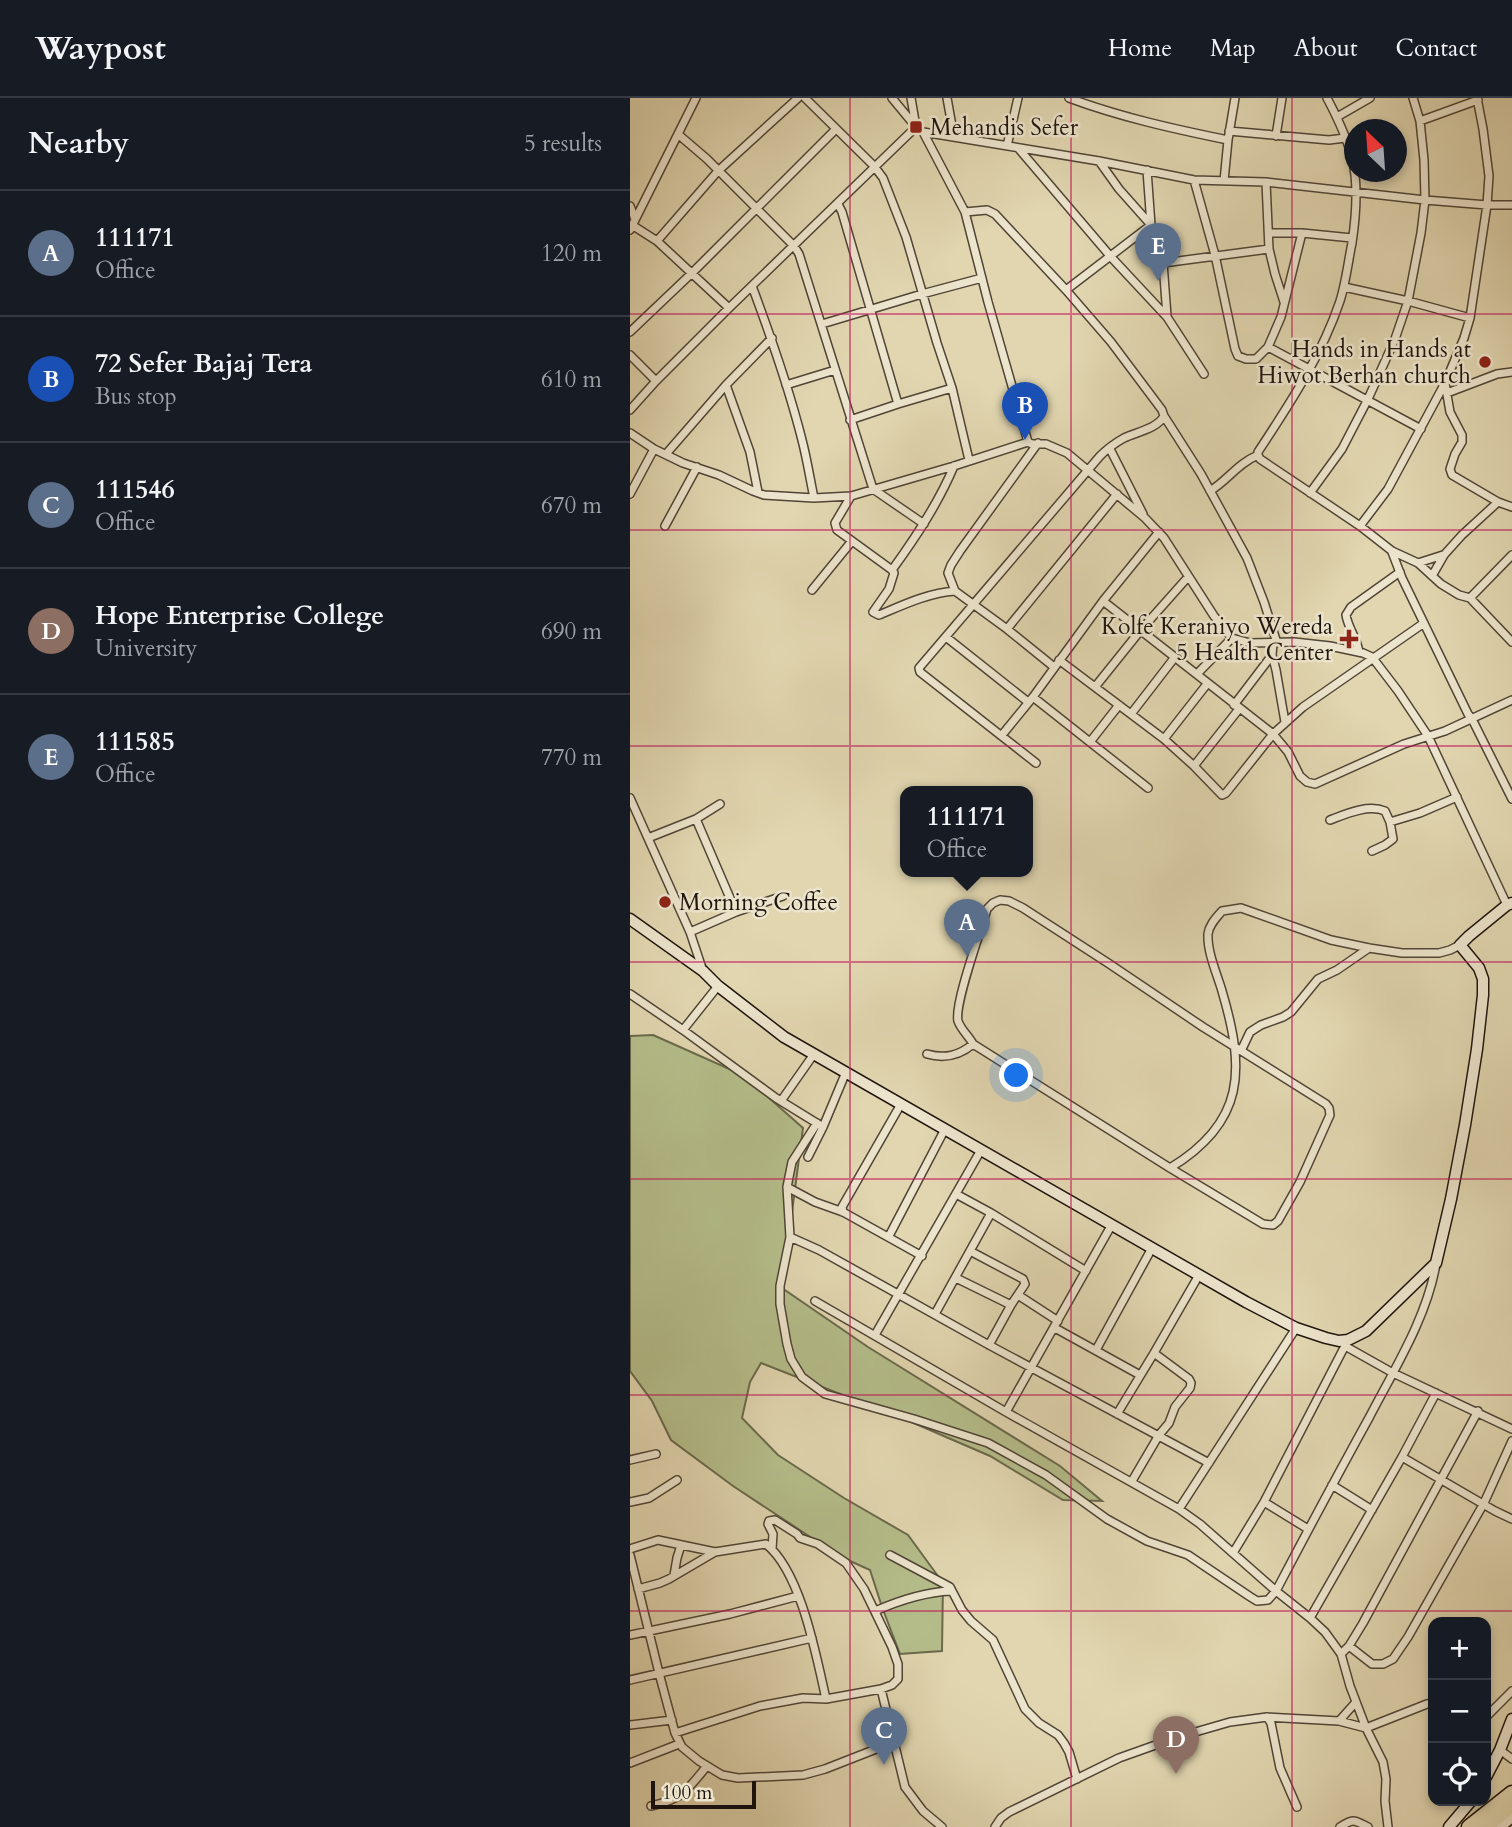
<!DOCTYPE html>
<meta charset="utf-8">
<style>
body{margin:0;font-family:Cardo,serif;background:#20242c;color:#f1f3f6}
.controls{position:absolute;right:21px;bottom:21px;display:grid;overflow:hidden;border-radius:14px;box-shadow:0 4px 10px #0003}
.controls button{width:63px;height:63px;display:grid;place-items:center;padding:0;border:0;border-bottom:2px solid #363941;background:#171b24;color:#f1f3f6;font:35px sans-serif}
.compass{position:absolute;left:714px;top:21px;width:63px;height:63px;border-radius:50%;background:#171b24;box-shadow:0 4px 10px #0003;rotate:335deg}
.scale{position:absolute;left:21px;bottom:18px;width:105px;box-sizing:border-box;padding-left:7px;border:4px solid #1f150e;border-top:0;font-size:19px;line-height:24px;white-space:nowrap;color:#1f150e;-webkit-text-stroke:5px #ece4cc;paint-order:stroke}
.you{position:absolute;left:387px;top:978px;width:24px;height:24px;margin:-18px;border:5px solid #fff;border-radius:50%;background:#1a73e8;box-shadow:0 0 0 10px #1a73e833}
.badge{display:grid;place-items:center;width:46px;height:46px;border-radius:50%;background:#0b8043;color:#fff;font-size:23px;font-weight:700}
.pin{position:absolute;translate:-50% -58px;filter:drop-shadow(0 2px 4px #0008)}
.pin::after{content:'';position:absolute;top:37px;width:24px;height:21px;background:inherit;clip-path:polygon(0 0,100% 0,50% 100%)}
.popup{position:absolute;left:270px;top:688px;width:133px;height:91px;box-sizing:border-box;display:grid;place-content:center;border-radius:14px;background:#171b24;filter:drop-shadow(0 2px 5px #0005);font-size:23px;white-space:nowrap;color:#9ea1a6}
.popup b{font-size:26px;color:#f1f3f6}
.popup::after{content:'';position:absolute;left:50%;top:100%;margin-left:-14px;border:14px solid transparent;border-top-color:#171b24}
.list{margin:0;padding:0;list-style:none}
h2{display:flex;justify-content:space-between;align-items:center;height:91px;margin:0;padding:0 28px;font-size:30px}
h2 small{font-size:23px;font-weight:400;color:#9ea1a6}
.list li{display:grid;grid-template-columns:46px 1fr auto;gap:21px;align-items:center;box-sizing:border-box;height:126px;padding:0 28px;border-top:2px solid #363941}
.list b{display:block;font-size:26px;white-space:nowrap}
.list p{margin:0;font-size:23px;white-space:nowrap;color:#9ea1a6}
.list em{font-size:23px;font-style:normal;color:#9ea1a6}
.icon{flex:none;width:38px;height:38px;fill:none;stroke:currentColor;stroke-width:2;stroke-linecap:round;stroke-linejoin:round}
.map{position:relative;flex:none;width:882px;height:1729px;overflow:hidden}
header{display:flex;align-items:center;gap:42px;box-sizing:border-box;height:98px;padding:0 35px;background:#171b24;border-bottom:2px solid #363941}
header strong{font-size:33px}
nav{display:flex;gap:38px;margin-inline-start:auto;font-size:24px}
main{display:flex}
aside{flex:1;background:#171b24}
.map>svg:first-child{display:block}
.green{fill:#b4bd8a;stroke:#6a694c;stroke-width:2}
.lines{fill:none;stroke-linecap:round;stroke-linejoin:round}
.street-casing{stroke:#504536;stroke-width:10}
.secondary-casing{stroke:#1f150e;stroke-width:13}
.highway-casing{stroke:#1f150e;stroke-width:17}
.street{stroke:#ece4cc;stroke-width:7}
.secondary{stroke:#ece4cc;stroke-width:10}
.highway{stroke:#e1d6b0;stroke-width:14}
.grid{fill:none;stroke:#c2185b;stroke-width:2;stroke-opacity:0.55}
.poi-dot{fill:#8f2418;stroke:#ece4cc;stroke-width:2.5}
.labels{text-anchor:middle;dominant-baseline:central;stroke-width:5;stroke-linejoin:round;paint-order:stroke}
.poi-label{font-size:23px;fill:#1f150e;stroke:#ece4cc;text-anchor:start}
</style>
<header>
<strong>Waypost</strong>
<nav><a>Home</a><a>Map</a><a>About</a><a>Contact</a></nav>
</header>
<main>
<aside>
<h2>Nearby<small>5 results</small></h2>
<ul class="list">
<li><span class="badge" style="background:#5c6f8a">A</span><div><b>111171</b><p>Office</p></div><em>120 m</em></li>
<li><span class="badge" style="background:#1a4fb4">B</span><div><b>72 Sefer Bajaj Tera</b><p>Bus stop</p></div><em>610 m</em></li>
<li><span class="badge" style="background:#5c6f8a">C</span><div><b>111546</b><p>Office</p></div><em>670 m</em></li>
<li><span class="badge" style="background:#8d6e63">D</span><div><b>Hope Enterprise College</b><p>University</p></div><em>690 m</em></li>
<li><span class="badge" style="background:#5c6f8a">E</span><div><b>111585</b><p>Office</p></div><em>770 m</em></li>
</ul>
</aside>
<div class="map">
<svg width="882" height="1729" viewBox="0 0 882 1729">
<rect width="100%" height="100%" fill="#e1d6b0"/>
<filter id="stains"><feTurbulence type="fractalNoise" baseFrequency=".00286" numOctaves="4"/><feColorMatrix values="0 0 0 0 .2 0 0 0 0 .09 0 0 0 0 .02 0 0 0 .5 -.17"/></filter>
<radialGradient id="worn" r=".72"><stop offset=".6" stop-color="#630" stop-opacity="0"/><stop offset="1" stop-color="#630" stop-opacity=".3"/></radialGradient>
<path class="green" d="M23,937L113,977L173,1030L152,1190L238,1249L430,1368L472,1403L433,1402L360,1358L279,1323L131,1265L120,1284L112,1320L148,1357L214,1400L278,1437L313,1485L312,1553L270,1556L252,1509L240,1472L209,1458L103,1388L41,1342L22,1303L0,1273V938Z"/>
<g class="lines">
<defs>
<path id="street" d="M175,0L244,68L253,80L276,139L307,245L322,290L339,362
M262,0L286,29L293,34L469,63L564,82L636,84L795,102L857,107H882
M317,0L324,39
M439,0C490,19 544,31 598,42
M707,19L740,0
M790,23L848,2
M599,33L699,42L715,40
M293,34L335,114L358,204L398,344
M49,37L77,61L164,148L169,156L243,391L294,426
M646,38L652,0
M377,48L388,0
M389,51L481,159L537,219L574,276
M469,63L489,91L521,127L527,139L533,165L537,218
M517,72L521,127
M564,82L585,157L605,251L608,258L616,261H626L638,249L651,219L672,135
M594,83L598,42L605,0
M636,84L639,151L645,176L654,204
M208,106L212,114L268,306
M0,108L5,121
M335,114L357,112L365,116L436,192L481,244L532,312L534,318L571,376L617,460L634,504L647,545
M2,127L27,143L99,210
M0,132L66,0
M640,135H672L722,140
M27,143L88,73L168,0
M533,165L639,151
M122,188C141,239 159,290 172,342C177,361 180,381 184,400
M714,189L778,203L840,220
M436,192L521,127
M192,226L292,196L352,180
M0,234L62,175L206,31
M638,249L791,331
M0,257L26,283
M815,285L820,314L832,337V344L825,356L820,371L822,377L868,404L882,409
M96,287L120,354L128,394
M156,287L205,272
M817,295L867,276L882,274
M0,312L26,283L99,210L286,29L281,0
M220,322L268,306L322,290
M0,335L24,351L53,365L89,377L123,393L134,397L184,400L221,398L324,368L398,344L402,346H416L437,355L515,420L534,440L584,518L602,540L620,545L664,544L700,548L733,555L742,559L768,593L798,638L877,807
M408,345L330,453L321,467L318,475L325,493L377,531L424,569
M480,351L513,416
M36,356L96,287L142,240
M628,357L630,361L730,428L762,453L788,465L811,486L829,497L840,500L882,544
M324,368C308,406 286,439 262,472L264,475L259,491L243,514L249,517C273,507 298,495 325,493
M580,393C598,382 607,366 628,357V354C659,307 692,257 710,203C716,184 718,164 722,145C726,118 729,87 722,60C717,39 707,19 697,0
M680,395L712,351L738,301L765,241L778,203L791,135L795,102L794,62L790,23L783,0
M0,396L24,351
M221,398L205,425L207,432L262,472
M35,428L67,369
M730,428L758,391L815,285L834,240L840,220L857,107L859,78L853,31L847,0
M762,454L772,480L838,616L842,621L882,701
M788,465L813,457
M802,478L814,457L832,437L868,404
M182,492L222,443
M840,500L882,457
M473,503L643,636L658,654L670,678L677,684L685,686L774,646L815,633L882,602
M377,531L487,396
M316,539L398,604
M643,545L642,557L646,572L655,624
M729,554C727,540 718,530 716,517L721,509L770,474
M429,562L534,641L564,668L592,697L596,695L643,636L673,609L794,525
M567,576L602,540
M465,589L510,533L558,479
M403,599L518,690
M604,607L642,557
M501,616L545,559
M372,637L403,599L473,503L529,434
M534,641L577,586
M460,644L489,607
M406,665L290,574L289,570L470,358C477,351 485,345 494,340C506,334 527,331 534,318
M564,668L609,611
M0,700L60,834L73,873
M66,721L106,814
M700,722C716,716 738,706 755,713L760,724L763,741L755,747L742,753
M760,724L790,715L827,699
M18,740L66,721L90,706
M370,802L379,803L393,810L478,865L573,929L696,1006L699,1010L700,1017L670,1084L648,1123L643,1127L633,1126L540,1070L343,946C339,938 331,932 328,923C324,906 351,833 357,811L363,805Z
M60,834L106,814L153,798
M0,896L53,932L146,1000L193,1029
M53,932L88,888
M611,953L620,934L631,927L653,919L661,914L688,881L707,872L739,850
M297,956C315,961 329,958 343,946
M151,1003L184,956
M187,1025L162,1064L157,1089L160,1139L150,1188V1206L157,1246L161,1261L172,1279L195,1296L284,1321L358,1345L416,1377L477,1421L517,1443L558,1457L619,1498L627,1503L638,1502L646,1493C677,1434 708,1376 740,1318C765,1270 797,1219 806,1166
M178,1059L193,1029L216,974
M540,1070C616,1024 615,971 592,893C587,876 577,854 578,836C579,827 586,820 592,813L611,810L701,842L739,850L772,855H809L820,852L830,847
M157,1089L185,1104L213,1114L292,1158
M326,1096L361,1115L456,1173
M213,1114L212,1109L271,1006
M259,1138L315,1031
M160,1139L189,1152L359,1247L579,1365
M340,1153L393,1181L395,1186L381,1207L359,1247
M326,1180L381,1207
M388,1197L428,1223
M185,1203L376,1314L549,1411L570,1426L646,1493L680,1520L695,1534L711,1556L720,1588L736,1630L753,1664L756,1681L755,1703L758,1729
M305,1216L361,1115
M425,1230L510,1277
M245,1237L351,1052
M715,1248L763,1275L882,1331
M466,1252L522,1150
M376,1314L481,1128
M487,1316L524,1255L569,1177
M772,1359L865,1413L882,1421
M0,1362L26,1356
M502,1383L529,1337L539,1325L545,1309L560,1290L561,1285L559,1281L524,1255
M702,1387L742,1412
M0,1404L19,1400L47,1382
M634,1404L678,1431
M549,1411L666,1230
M0,1451L28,1442L85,1454L136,1446C171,1474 186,1557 196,1601
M603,1455L634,1404L718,1242
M0,1457L29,1575L45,1635L52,1649L69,1663L92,1677L108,1680L173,1677L195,1671L264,1644
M260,1457L320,1489L332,1512L341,1523L363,1542L395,1611L409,1625L428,1637L434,1645L439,1654L447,1681
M44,1477L47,1460L51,1447
M8,1491L30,1485L39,1481L85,1454
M245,1513C268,1503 296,1494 321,1493
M680,1520L772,1359L806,1295
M0,1537L100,1516L168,1498
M719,1548L742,1566H753L763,1561L778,1539L854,1405L882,1343
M711,1556L719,1548L733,1525L848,1313
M0,1582L182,1540
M251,1591L275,1689L293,1713L312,1729
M637,1619L641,1625L650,1670L667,1709
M856,1619L882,1593
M709,1623L726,1604
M0,1627L42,1622
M45,1635L130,1608L173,1600L196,1601L251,1591L262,1587L268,1581V1566L262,1549L234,1491L216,1465L188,1446L170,1440L167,1436L145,1422L139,1423L138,1426L143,1436L142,1451
M870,1652L882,1661
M0,1665L49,1646
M21,1708C53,1701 57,1692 77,1668
M365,1729L371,1720L379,1714L489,1660L548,1639L600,1624L637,1619L709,1623L736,1630L797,1606L803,1605
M710,1729C724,1720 724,1722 738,1729"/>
<path id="secondary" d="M0,821L73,873L88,888L154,939L616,1204L666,1230L696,1240L709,1243L718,1242L736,1233L806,1165L821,1101L835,1027L847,951L853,897V881L849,870L830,847L839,838L877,807L882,805
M856,1679L870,1652L882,1621
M819,1729L841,1703
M870,1729L882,1719"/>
<path id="highway" d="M839,1729L882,1695
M855,1729L882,1707"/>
</defs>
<use href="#street" class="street-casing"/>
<use href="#secondary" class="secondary-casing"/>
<use href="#highway" class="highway-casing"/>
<use href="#street" class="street"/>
<use href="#secondary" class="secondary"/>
<use href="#highway" class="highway"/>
</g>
<path class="grid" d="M220,0V1729M441,0V1729M662,0V1729M0,216H882M0,432H882M0,648H882M0,864H882M0,1081H882M0,1297H882M0,1513H882"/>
<g class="poi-dot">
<rect x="279" y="22" width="14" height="14" rx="3.5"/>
<circle cx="855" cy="264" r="7"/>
<path d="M715.5 530.5h7v7h7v7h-7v7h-7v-7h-7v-7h7z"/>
<circle cx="35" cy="804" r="7"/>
</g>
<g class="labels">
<g class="poi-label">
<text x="300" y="29">Mehandis Sefer</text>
<text x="841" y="251" text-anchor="end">Hands in Hands at<tspan x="841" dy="26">Hiwot Berhan church</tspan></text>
<text x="703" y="528" text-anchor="end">Kolfe Keraniyo Wereda<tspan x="703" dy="26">5 Health Center</tspan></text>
<text x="49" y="804">Morning Coffee</text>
</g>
</g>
<rect width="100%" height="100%" filter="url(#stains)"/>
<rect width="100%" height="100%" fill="url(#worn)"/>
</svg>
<div class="controls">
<button>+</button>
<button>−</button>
<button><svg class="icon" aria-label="locate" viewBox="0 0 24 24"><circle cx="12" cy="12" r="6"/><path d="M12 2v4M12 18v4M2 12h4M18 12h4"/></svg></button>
</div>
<svg class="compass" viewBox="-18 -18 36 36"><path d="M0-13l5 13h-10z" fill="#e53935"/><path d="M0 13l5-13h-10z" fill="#9ea1a6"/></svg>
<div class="scale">100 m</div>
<div class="you"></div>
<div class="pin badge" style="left:337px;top:859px;background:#5c6f8a">A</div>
<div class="popup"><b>111171</b>Office</div>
<div class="pin badge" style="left:395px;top:342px;background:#1a4fb4">B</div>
<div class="pin badge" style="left:254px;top:1667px;background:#5c6f8a">C</div>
<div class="pin badge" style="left:546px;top:1676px;background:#8d6e63">D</div>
<div class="pin badge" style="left:528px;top:183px;background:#5c6f8a">E</div>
</div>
</main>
